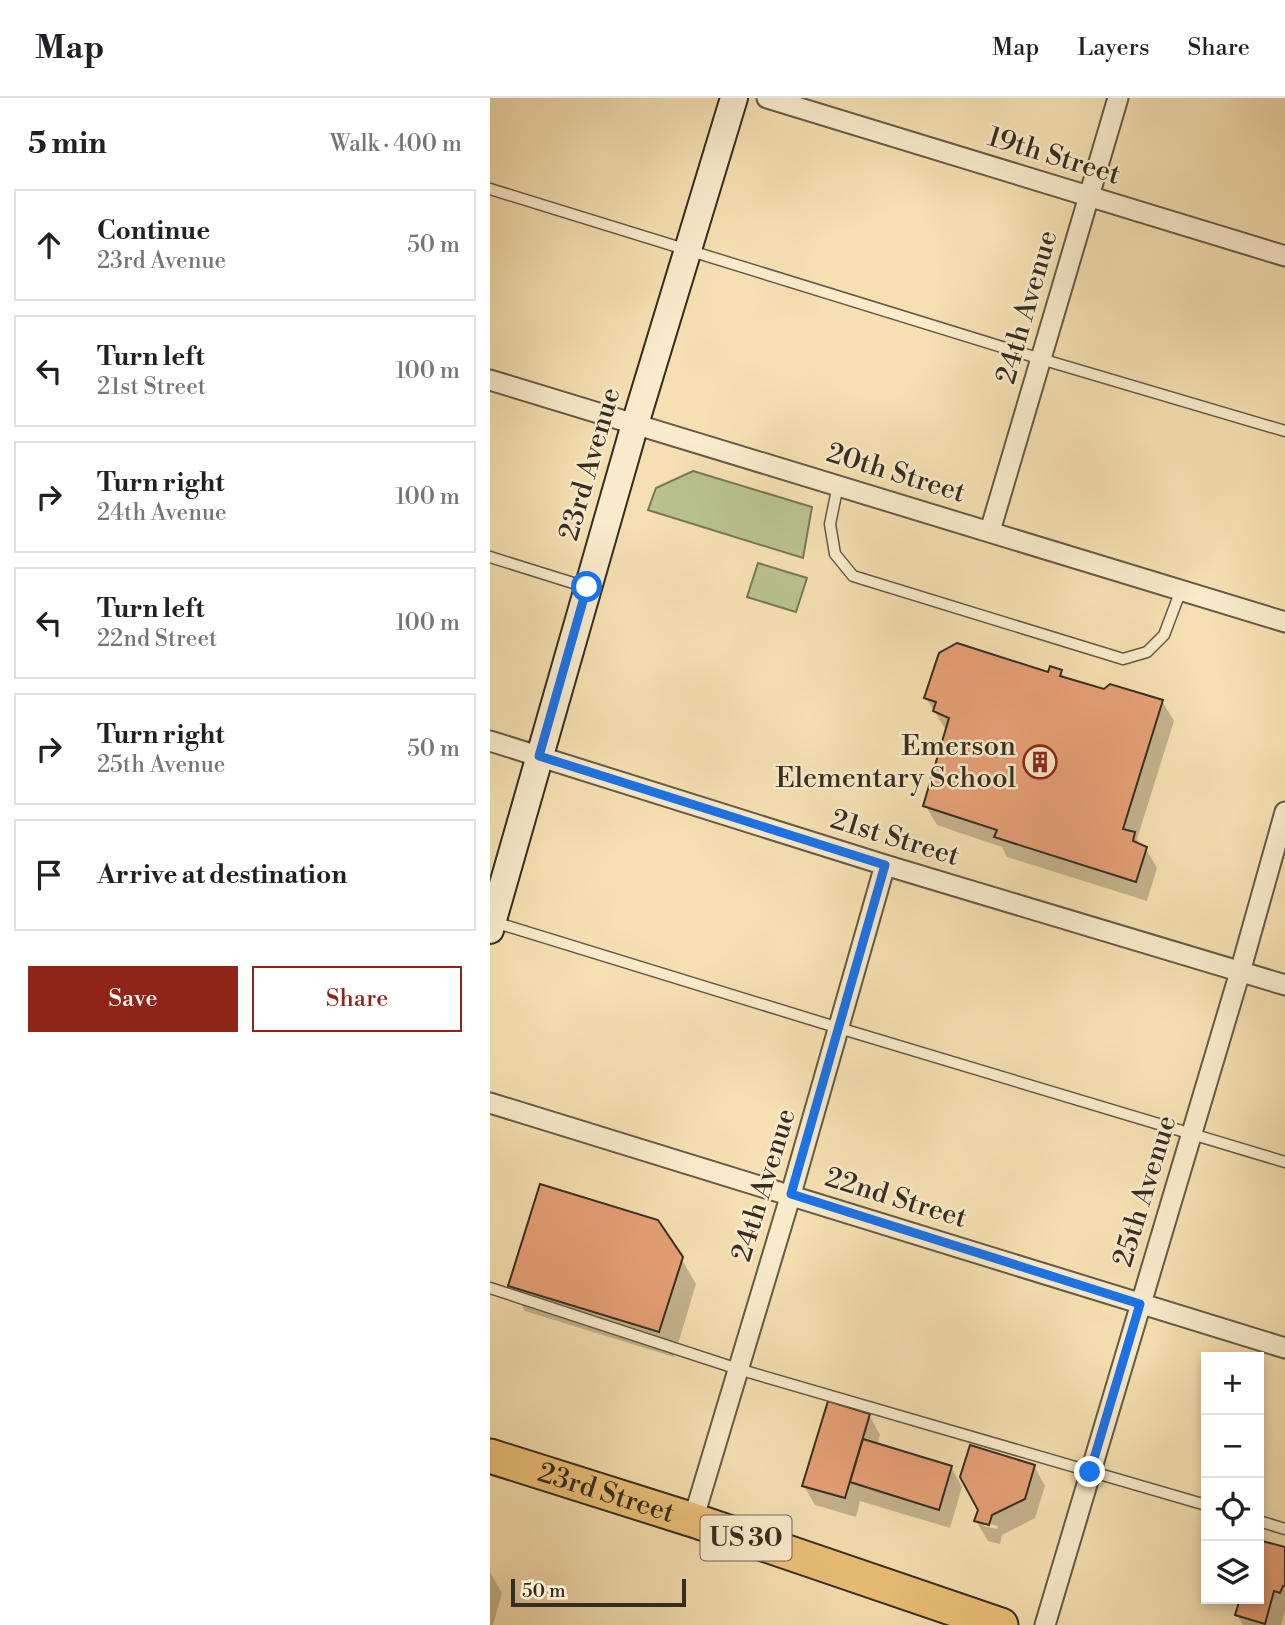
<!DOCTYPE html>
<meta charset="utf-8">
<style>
body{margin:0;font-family:"Libre Bodoni",serif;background:#f6f6f6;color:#202124}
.controls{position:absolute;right:21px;bottom:21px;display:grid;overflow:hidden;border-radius:0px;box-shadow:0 4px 10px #0003}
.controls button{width:63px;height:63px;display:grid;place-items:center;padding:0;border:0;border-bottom:2px solid #e0e0e0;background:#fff;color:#202124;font:35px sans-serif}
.scale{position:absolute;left:21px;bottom:18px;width:175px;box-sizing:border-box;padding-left:7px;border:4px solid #352d23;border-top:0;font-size:19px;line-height:24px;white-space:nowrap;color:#352d23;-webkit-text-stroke:5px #f9ebcc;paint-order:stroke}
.stop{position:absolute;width:21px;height:21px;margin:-16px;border:5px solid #1a73e8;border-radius:50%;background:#fff}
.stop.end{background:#1a73e8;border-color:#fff;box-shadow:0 2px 7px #0008}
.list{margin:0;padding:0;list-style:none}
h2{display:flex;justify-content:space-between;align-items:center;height:91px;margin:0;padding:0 28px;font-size:30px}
h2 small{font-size:23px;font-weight:400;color:#757577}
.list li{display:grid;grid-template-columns:46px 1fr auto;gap:21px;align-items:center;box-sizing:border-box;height:112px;margin:0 14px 14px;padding:0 14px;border:2px solid #e0e0e0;border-radius:0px}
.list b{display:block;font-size:26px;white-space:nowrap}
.list p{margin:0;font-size:23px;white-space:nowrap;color:#757577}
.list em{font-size:23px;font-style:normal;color:#757577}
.actions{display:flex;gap:14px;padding:21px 28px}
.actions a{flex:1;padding:16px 0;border:2px solid #8f2418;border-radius:0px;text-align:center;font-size:24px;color:#8f2418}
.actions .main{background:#8f2418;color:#fff}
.icon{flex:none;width:38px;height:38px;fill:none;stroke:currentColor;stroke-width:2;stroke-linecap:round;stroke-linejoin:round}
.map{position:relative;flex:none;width:795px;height:1527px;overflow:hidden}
header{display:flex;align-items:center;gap:42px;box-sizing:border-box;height:98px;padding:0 35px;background:#fff;border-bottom:2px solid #e0e0e0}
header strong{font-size:33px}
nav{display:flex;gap:38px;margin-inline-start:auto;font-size:24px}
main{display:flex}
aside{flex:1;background:#fff}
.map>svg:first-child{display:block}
.green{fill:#b9c38e;stroke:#777858;stroke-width:2}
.shadow{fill:#0003;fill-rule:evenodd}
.building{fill:#e7a076;stroke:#352d23;stroke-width:2}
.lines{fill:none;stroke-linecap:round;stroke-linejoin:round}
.lane-casing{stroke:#655a46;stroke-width:13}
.street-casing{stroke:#655a46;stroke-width:23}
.secondary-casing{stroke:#352d23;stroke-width:30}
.highway-casing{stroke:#352d23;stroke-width:37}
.lane{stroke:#f9ebcc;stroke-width:10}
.street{stroke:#f9ebcc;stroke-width:19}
.secondary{stroke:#f9ebcc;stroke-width:26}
.highway{stroke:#ebc078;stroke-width:33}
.route{stroke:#1a73e8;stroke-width:9}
.labels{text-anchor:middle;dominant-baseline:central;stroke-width:5;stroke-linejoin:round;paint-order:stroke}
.shield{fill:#f9ebcc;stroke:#706656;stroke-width:2}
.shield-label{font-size:26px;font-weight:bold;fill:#352d23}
.street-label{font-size:28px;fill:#352d23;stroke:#f9ebcc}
.poi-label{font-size:28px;fill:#352d23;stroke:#f9ebcc;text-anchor:end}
</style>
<header>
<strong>Map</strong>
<nav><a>Map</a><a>Layers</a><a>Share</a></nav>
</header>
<main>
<aside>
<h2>5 min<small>Walk · 400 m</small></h2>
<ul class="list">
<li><svg class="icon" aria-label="ahead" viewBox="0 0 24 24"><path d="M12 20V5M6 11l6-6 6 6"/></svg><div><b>Continue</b><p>23rd Avenue</p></div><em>50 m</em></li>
<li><svg class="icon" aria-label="left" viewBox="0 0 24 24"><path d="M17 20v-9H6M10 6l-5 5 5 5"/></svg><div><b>Turn left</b><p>21st Street</p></div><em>100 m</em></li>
<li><svg class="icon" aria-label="right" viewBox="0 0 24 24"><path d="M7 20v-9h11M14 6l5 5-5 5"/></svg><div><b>Turn right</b><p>24th Avenue</p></div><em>100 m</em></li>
<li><svg class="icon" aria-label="left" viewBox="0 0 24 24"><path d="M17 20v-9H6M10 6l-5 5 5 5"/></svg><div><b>Turn left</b><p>22nd Street</p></div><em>100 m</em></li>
<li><svg class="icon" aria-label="right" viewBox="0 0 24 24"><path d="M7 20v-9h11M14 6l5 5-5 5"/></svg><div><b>Turn right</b><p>25th Avenue</p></div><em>50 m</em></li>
<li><svg class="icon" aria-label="arrive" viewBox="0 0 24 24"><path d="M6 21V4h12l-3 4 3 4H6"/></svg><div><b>Arrive at destination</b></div></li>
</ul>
<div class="actions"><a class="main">Save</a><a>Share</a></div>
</aside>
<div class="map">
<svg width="795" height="1527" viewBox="0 0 795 1527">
<rect width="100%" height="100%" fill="#f6e0b1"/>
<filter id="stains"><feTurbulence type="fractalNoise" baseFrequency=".00286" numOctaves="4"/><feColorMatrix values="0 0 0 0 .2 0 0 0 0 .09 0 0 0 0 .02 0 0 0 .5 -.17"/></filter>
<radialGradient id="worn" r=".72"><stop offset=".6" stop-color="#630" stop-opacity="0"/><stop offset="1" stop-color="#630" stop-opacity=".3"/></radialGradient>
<path class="green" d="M203,373L322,409L313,460L158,412L166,390Z
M268,465L317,480L306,514L257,499Z"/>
<path class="shadow" d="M571,574L575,581L614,592L672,603L684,623L647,741L651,749L656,751L667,770L657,803L517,759L512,749L447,727L435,707L457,634L436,600Z
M191,1160L206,1186L184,1259L35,1213L20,1188Z
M379,1317L390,1337L387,1347L461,1369L472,1389L460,1430L370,1403L366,1419L325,1407L314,1388Z
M544,1368L555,1388L545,1420L512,1437L510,1446L498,1443L486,1423ZM494,1424L508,1428L507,1431L494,1428Z
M773,1445L795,1451V1512L791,1527H753L747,1517L751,1501H769V1464Z
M0,1474L12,1495L3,1527H0Z"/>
<path class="building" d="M467,545L558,574L560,568L572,572L570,578L614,591L620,586L673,602L633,731L645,734L643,743L657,749L646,784L504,739L507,732L433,708L459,620L443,613L446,604L434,600L449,555Z
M50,1086L168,1122L193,1159L169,1234L18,1188Z
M338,1303L380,1316L355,1400L312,1388Z
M373,1341L462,1368L449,1412L360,1384Z
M480,1347L545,1367L535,1401L502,1417L499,1427L484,1423L488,1412L470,1379Z
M772,1443L795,1449V1488H793L790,1495L784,1493L775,1526L745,1517L750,1501H769V1456Z"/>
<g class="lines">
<defs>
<path id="lane" d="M0,91L551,261L795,333
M348,387L340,426L345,456L363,478L633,561L657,554L674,537L691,492
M0,459L96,489
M4,824L349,930L795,1064
M0,1190L248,1271L716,1407
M769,1423L795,1431"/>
<path id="street" d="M277,0L795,158
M0,282L795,524
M500,433L628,0
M0,643L395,767L795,887
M0,1005L795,1250
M203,1422L301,1096L395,767
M555,1527L750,874L795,714"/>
<path id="secondary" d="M0,832L145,326L244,0"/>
<g id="highway">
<path id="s1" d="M0,1358L203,1422L511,1527"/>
</g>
</defs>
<use href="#lane" class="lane-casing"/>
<use href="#street" class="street-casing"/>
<use href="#secondary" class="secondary-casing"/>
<use href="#highway" class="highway-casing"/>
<use href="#lane" class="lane"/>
<use href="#street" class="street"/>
<use href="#secondary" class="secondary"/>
<use href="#highway" class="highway"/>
</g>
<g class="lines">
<path class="route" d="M97,489L49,658L395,767L301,1096L650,1206L600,1374"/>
</g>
<defs>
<symbol id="building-ring" viewBox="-11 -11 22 22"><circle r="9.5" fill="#f9ebcc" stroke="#8f2418" stroke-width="1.5"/><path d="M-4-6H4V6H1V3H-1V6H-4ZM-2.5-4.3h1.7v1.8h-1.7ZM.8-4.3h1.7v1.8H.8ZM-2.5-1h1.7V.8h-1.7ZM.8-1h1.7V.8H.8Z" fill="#8f2418"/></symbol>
</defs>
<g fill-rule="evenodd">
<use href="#building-ring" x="531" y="645" width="38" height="38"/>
</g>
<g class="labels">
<rect class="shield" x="210.5" y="1417.5" width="91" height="45" rx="5"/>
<g class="shield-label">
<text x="256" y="1440">US 30</text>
</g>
<g class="street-label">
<text transform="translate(564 58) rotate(17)">19th Street</text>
<text transform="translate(537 209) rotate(-74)">24th Avenue</text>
<text transform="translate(100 366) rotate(-74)">23rd Avenue</text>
<text transform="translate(406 375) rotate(17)">20th Street</text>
<text transform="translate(405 740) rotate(17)">21st Street</text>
<text transform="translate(274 1087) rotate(-73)">24th Avenue</text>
<text transform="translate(655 1093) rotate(-73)">25th Avenue</text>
<text transform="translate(406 1100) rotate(17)">22nd Street</text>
<text stroke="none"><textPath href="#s1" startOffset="122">23rd Street</textPath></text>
</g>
<g class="poi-label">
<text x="526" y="648">Emerson<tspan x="526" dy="32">Elementary School</tspan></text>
</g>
</g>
<rect width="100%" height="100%" filter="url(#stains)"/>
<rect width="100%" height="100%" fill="url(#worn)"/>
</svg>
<div class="controls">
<button>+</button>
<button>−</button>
<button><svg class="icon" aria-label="locate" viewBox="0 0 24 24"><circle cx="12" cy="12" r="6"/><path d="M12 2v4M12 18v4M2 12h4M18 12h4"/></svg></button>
<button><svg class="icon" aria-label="layers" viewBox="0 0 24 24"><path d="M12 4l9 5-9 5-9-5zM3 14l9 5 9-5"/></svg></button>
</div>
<div class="scale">50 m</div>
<div class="stop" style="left:97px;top:489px"></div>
<div class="stop end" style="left:600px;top:1374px"></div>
</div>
</main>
